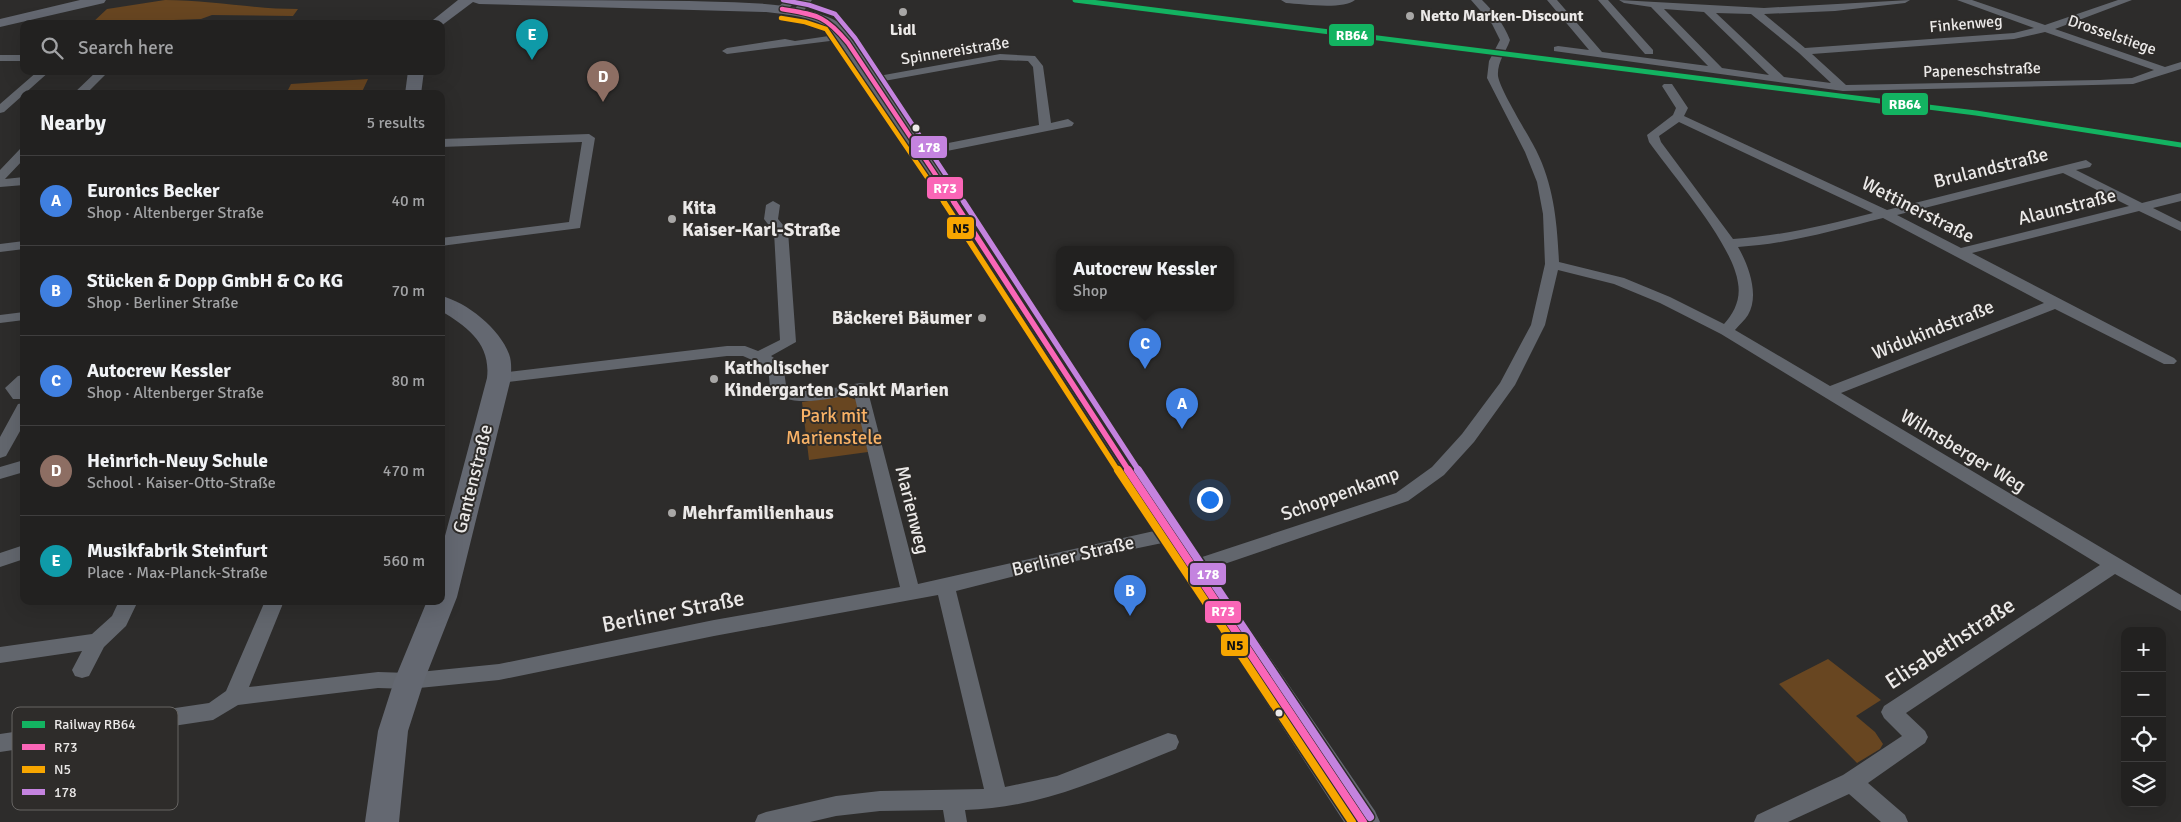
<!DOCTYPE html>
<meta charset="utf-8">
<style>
body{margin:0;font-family:Signika,sans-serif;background:#2e2e2d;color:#f1f3f6}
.controls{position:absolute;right:15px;bottom:15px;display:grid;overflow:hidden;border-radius:10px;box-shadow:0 5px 20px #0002}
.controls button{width:45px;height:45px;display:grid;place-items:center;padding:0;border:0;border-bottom:1px solid #3f3e3e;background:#222120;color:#f1f3f6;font:25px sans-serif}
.you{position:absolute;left:1209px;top:499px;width:18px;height:18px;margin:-12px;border:4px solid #fff;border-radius:50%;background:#1a73e8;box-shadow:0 0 0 8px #1a73e833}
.badge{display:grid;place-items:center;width:32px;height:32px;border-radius:50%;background:#bca0f2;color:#fff;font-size:16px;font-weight:700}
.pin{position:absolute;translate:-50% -41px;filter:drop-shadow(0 1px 2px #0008)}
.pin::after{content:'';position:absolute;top:26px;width:18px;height:15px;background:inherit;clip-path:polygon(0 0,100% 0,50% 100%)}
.popup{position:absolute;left:1056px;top:246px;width:178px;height:65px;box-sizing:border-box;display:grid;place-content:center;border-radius:10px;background:#222120;filter:drop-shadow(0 1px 4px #0005);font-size:16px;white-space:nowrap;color:#a2a3a5}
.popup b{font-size:19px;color:#f1f3f6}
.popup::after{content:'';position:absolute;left:50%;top:100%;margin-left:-10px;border:10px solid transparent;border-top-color:#222120}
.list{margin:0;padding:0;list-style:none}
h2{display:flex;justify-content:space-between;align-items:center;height:65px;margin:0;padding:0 20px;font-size:21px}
h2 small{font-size:16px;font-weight:400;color:#a2a3a5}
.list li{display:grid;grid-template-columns:32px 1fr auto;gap:15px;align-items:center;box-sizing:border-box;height:90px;padding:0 20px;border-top:1px solid #3f3e3e}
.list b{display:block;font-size:19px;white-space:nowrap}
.list p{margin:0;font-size:16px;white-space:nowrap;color:#a2a3a5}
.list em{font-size:16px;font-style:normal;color:#a2a3a5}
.icon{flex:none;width:28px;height:28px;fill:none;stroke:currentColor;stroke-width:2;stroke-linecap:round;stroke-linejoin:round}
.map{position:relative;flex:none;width:2181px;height:822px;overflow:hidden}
.search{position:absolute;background:#222120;box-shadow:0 5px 20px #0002;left:20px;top:20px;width:425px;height:55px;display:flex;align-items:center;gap:12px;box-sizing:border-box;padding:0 18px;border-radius:10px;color:#a2a3a5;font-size:19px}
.panel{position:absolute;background:#222120;box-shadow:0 5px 20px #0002;left:20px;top:90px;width:425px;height:515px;border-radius:10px}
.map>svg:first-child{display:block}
.green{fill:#684621}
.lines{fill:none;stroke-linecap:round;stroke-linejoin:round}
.street{fill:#62666d;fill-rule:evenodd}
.secondary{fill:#646871;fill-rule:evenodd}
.bus-1-far2-casing{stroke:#2e2c2a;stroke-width:7}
.bus-1-far1-casing{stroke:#2e2c2a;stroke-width:9}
.bus-1-casing{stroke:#2e2c2a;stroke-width:11}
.bus-2-far2-casing{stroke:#2e2c2a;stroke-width:7}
.bus-2-far1-casing{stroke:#2e2c2a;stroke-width:9}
.bus-2-casing{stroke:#2e2c2a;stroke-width:11}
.bus-3-far2-casing{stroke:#2e2c2a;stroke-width:7}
.bus-3-far1-casing{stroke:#2e2c2a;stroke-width:9}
.bus-3-casing{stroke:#2e2c2a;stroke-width:11}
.bus-1-far2{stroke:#fa66b7;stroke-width:4.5}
.bus-1-far1{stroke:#fa66b7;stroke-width:5.5}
.bus-1{stroke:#fa66b7;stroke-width:8}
.bus-2-far2{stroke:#f7a600;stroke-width:4.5}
.bus-2-far1{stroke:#f7a600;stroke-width:5.5}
.bus-2{stroke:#f7a600;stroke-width:8}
.bus-3-far2{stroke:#c483df;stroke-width:4.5}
.bus-3-far1{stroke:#c483df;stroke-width:5.5}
.bus-3{stroke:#c483df;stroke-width:8}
.rail-1-casing{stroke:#2e2c2a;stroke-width:8}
.rail-1{stroke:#13b361;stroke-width:5}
.poi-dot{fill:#a8a7a6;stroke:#2e2c2a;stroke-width:2}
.bus-dot{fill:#ebe9e8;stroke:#2e2c2a;stroke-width:2}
.labels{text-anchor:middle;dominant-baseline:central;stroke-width:4;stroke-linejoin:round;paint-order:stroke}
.far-poi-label{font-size:16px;font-weight:bold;fill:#ebe9e8;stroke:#2e2c2a;text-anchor:start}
.far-street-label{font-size:16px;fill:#ebe9e8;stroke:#2e2c2a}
.street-label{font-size:19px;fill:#ebe9e8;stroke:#2e2c2a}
.poi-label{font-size:19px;font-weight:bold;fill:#ebe9e8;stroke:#2e2c2a;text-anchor:start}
.park-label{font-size:19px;fill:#f9b266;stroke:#2e2c2a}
.near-street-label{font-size:22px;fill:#ebe9e8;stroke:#2e2c2a}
.key{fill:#2e2c2a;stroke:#676563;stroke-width:1}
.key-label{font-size:14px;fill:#ebe9e8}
.line-badge{stroke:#2e2c2a;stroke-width:2}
.badge-label{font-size:14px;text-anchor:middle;font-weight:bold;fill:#fff}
.pale-badge-label{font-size:14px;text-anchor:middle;font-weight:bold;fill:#111}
</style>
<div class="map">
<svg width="2181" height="822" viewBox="0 0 2181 822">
<rect width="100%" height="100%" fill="#2d2c2b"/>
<path class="green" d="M165,0C210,0 253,9 298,9L293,16L212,15L201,19L92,23L107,9Z
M368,79L361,94H286L291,84Z
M845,396L857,400L868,452L809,460L802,402Z
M1828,659L1881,700L1856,716L1875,732L1883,744L1880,749L1857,763L1779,684Z"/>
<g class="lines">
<path class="street" d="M786,0H797L786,11H778V7Z
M802,0H812L802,13H794L793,11Z
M1281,0H1355C1343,10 1302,4 1286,3Z
M1471,0H1482C1494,12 1504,24 1510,40C1506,52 1497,62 1498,76C1500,90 1528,134 1536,150C1554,186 1557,222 1559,262L1624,278L1670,297L1724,324C1734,313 1741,299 1738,283C1733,244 1673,176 1649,142L1647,135L1673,115L1676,108L1662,86L1664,84H1672L1688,108L1684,116L1887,210L2086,160L2092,164L2090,167L2076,170L2142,203L2181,193V201L2153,208L2181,222V231L2139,211L1972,253L2174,358L2177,361L2174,364H2164L2055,309L1841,393L2181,595V611L2115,574L1906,713L1925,731L1928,737L1925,743L1868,783L1905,815L1908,822H1881L1849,794L1788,822H1754L1757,815L1843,775L1902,736L1884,718L1881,712L1884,706L2100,565L1721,334L1660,303L1614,284L1558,270L1545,325L1515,385L1474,442L1444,475L1408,501L1201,572L1194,574L1187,572L1185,567L1187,562L1396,493L1432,467L1462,434L1500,383L1531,325L1545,264L1543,214L1537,182L1525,152L1487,78L1489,61L1500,40L1492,24ZM1679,122L1873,213C1826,225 1781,236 1733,239L1661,142L1659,136ZM2063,173L2129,206L1961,248L1897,215ZM1883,218L2044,303L1830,386L1735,330C1739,325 1745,320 1748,315C1760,295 1748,264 1738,247C1788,244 1835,230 1883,218Z
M1547,0H1557L1602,52L1708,66L1651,7L1624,3L1619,0L1764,8L1910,0L1905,3L1835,11L1764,14L1805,48L2014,33L2034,28L1957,0H1972L2045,25L2118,0H2132L2055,29L2165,67L2181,62V69L2133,84L1843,91L1554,51V47L1558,46L1589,50ZM1664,9L1704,12L1769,75L1722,68ZM1716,13L1751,14L1799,53L1831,83L1784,77ZM2045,32L2154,70L2132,78L2100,80L1846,85L1812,54L2014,39Z
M1598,0H1608L1653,50V54H1645Z
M842,34L846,35V39L727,54L722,51L727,48L785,39L795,41Z
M1000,54L1035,56L1043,66L1051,123L1068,119L1074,123L1072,126L922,156L916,152L918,149L1039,125L1033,67L1028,61L1000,60L873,83L867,80L873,77Z
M0,55H24V61H0Z
M38,71H50L4,112L0,113V104Z
M97,71H109L86,94H73Z
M589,134L595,138L580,228L441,246V238L569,222L582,142L441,147V139Z
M24,148V159L5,179L24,177V185L0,187V170L20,149Z
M773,201L780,205L778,219L788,231L796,342L771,356L783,364L786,385C807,398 837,386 860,383L866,384L918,584L1172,527L1178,529L1181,534L1178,539L1172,541L1066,563L956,591L1005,787L1057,776L1168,733L1176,735L1179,742L1176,749C1106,777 1042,808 965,810L967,822H945L943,810L880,811L836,816L810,822H755L758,815L766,812L836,796L880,791L984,789L938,595L714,636L499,680L409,689L378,688L238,705L213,720L0,752V734L209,703L226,691L265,601H284L249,687L378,672L409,673L499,664L714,620L900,587L854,394C831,398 786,411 770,387L768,367L743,356H727L499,383L491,378L499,373L727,346H745L758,351L780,340L774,232L764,219L766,205Z
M24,241V249L0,252V244Z
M24,312V320L0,323V315Z
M24,375V399H13L5,388L18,376Z
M24,403V424L6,456L0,458V437L18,404Z
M24,460V472L0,479V467Z
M24,545V559L0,567V553Z
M119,601H138L126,626L104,647L89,676L82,678L75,676L72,670L82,651L0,663V647L92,634L112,616Z"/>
<path class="secondary" d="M80,0H106L104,3L0,27V19Z
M458,0C535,0 612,0 689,1C734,3 802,0 840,23L931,152L1059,349L1375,811L1380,822H1344L1038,351L913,152L830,29C811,16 789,15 766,12L479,4L473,2L441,26V24H428Z
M408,71H424L421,94H405Z
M441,296C467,302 500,329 509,354C512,362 511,370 511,378L457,597L424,681L408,731L399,822H365L378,731L394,681L427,601H441V551L487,378C491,344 468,327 441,311Z"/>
<defs>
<path id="bus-1-far2" d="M782,9C817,15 825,15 848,43L955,204"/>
<path id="bus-1-far1" d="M954,202L1129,471"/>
<path id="bus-1" d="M1128,470L1363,822"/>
<path id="bus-2-far2" d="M781,18L805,22L826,29L945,204"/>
<path id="bus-2-far1" d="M944,202L1118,471"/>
<path id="bus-2" d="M1118,470L1352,822"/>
<path id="bus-3-far2" d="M783,0L809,5L835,14L855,38L965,204"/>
<path id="bus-3-far1" d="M964,202L1139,471"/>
<path id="bus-3" d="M1138,470L1370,817"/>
</defs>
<use href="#bus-1-far2" class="bus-1-far2-casing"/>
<use href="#bus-1-far1" class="bus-1-far1-casing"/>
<use href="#bus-1" class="bus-1-casing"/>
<use href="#bus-2-far2" class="bus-2-far2-casing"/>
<use href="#bus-2-far1" class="bus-2-far1-casing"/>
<use href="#bus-2" class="bus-2-casing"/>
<use href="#bus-3-far2" class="bus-3-far2-casing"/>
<use href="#bus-3-far1" class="bus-3-far1-casing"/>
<use href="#bus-3" class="bus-3-casing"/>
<use href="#bus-1-far2" class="bus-1-far2"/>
<use href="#bus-1-far1" class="bus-1-far1"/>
<use href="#bus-1" class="bus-1"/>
<use href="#bus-2-far2" class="bus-2-far2"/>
<use href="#bus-2-far1" class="bus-2-far1"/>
<use href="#bus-2" class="bus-2"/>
<use href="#bus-3-far2" class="bus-3-far2"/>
<use href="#bus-3-far1" class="bus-3-far1"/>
<use href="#bus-3" class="bus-3"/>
<defs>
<path id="rail-1" d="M1075,0L1976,113L2181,145"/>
</defs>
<use href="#rail-1" class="rail-1-casing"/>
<use href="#rail-1" class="rail-1"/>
</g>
<g class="poi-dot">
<circle cx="903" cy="12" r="5"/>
<circle cx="1410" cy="16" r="5"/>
<circle cx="672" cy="219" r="5"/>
<circle cx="982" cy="318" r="5"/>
<circle cx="714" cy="379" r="5"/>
<circle cx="672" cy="513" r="5"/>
</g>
<g class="bus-dot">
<circle cx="916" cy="128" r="4.5"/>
<circle cx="1279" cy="713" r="4.5"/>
</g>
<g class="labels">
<g class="far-poi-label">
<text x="1420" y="16">Netto Marken-Discount</text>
<text x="903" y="30" text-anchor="middle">Lidl</text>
</g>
<g class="far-street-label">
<text transform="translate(1966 24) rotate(-5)">Finkenweg</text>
<text transform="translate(2112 35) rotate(19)">Drosselstiege</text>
<text transform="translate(955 51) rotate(-9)">Spinnereistraße</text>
<text transform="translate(1982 70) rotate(-2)">Papeneschstraße</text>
</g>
<g class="street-label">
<text transform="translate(1991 168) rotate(-14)">Brulandstraße</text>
<text transform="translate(2067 207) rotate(-14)">Alaunstraße</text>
<text transform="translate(1918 210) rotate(27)">Wettinerstraße</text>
<text transform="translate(1933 330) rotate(-22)">Widukindstraße</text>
<text transform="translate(1963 451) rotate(31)">Wilmsberger Weg</text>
<text transform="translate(473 479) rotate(-76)">Gantenstraße</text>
<text transform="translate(1340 494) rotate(-20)">Schoppenkamp</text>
<text transform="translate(912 510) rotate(76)">Marienweg</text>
<text transform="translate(1073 556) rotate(-13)">Berliner Straße</text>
</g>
<g class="poi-label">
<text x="682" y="208">Kita<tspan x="682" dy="22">Kaiser-Karl-Straße</tspan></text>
<text x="972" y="318" text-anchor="end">Bäckerei Bäumer</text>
<text x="724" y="368">Katholischer<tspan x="724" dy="22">Kindergarten Sankt Marien</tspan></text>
<text x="682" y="513">Mehrfamilienhaus</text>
</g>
<g class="park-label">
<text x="834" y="416">Park mit<tspan x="834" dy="22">Marienstele</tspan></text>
</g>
<g class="near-street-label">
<text transform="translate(673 611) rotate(-11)">Berliner Straße</text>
<text transform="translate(1950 643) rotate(-33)">Elisabethstraße</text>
</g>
</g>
<rect x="12" y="707" width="166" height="103" rx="8" class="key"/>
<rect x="22" y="721" width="23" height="7" fill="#13b361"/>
<rect x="22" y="744" width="23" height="6" fill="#fa66b7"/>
<rect x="22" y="766" width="23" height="7" fill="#f7a600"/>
<rect x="22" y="789" width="23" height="6" fill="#c483df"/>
<g class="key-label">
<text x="54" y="729">Railway RB64</text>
<text x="54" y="752">R73</text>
<text x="54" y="774">N5</text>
<text x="54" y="797">178</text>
</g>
<g class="line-badge">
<rect x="1328" y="23" width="47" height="24" rx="5" fill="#13b361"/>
<rect x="1881" y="92" width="48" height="24" rx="5" fill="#13b361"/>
<rect x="910" y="135" width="38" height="24" rx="5" fill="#c483df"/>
<rect x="926" y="176" width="38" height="24" rx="5" fill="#fa66b7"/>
<rect x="946" y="216" width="29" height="24" rx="5" fill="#f7a600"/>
<rect x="1189" y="562" width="38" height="24" rx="5" fill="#c483df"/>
<rect x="1204" y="600" width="38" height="24" rx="5" fill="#fa66b7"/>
<rect x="1220" y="633" width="29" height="24" rx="5" fill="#f7a600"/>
</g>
<g class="badge-label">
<text x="1352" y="40">RB64</text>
<text x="1905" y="109">RB64</text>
<text x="929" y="152">178</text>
<text x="945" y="193">R73</text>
<text x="1208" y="579">178</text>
<text x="1223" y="616">R73</text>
</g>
<g class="pale-badge-label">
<text x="961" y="233">N5</text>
<text x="1235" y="650">N5</text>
</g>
</svg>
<div class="controls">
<button>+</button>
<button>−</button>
<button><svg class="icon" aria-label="locate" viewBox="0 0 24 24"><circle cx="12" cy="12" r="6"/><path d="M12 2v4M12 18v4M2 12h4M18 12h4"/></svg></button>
<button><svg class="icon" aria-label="layers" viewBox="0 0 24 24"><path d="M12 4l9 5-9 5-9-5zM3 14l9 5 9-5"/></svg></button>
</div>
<div class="you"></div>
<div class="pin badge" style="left:1182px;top:429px;background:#3f7fe0">A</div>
<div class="pin badge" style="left:1130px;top:616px;background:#3f7fe0">B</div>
<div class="pin badge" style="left:1145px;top:369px;background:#3f7fe0">C</div>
<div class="popup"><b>Autocrew Kessler</b>Shop</div>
<div class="pin badge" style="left:603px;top:102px;background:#8d6e63">D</div>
<div class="pin badge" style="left:532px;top:60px;background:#0f9aa8">E</div>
<div class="search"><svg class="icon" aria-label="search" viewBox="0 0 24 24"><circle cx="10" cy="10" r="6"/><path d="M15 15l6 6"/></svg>Search here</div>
<section class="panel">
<h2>Nearby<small>5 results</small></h2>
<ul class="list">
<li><span class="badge" style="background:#3f7fe0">A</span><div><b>Euronics Becker</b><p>Shop · Altenberger Straße</p></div><em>40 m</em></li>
<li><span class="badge" style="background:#3f7fe0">B</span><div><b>Stücken &amp; Dopp GmbH &amp; Co KG</b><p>Shop · Berliner Straße</p></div><em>70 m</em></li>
<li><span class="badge" style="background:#3f7fe0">C</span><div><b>Autocrew Kessler</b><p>Shop · Altenberger Straße</p></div><em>80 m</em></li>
<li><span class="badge" style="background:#8d6e63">D</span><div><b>Heinrich-Neuy Schule</b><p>School · Kaiser-Otto-Straße</p></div><em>470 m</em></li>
<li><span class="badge" style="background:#0f9aa8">E</span><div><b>Musikfabrik Steinfurt</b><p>Place · Max-Planck-Straße</p></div><em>560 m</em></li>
</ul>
</section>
</div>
